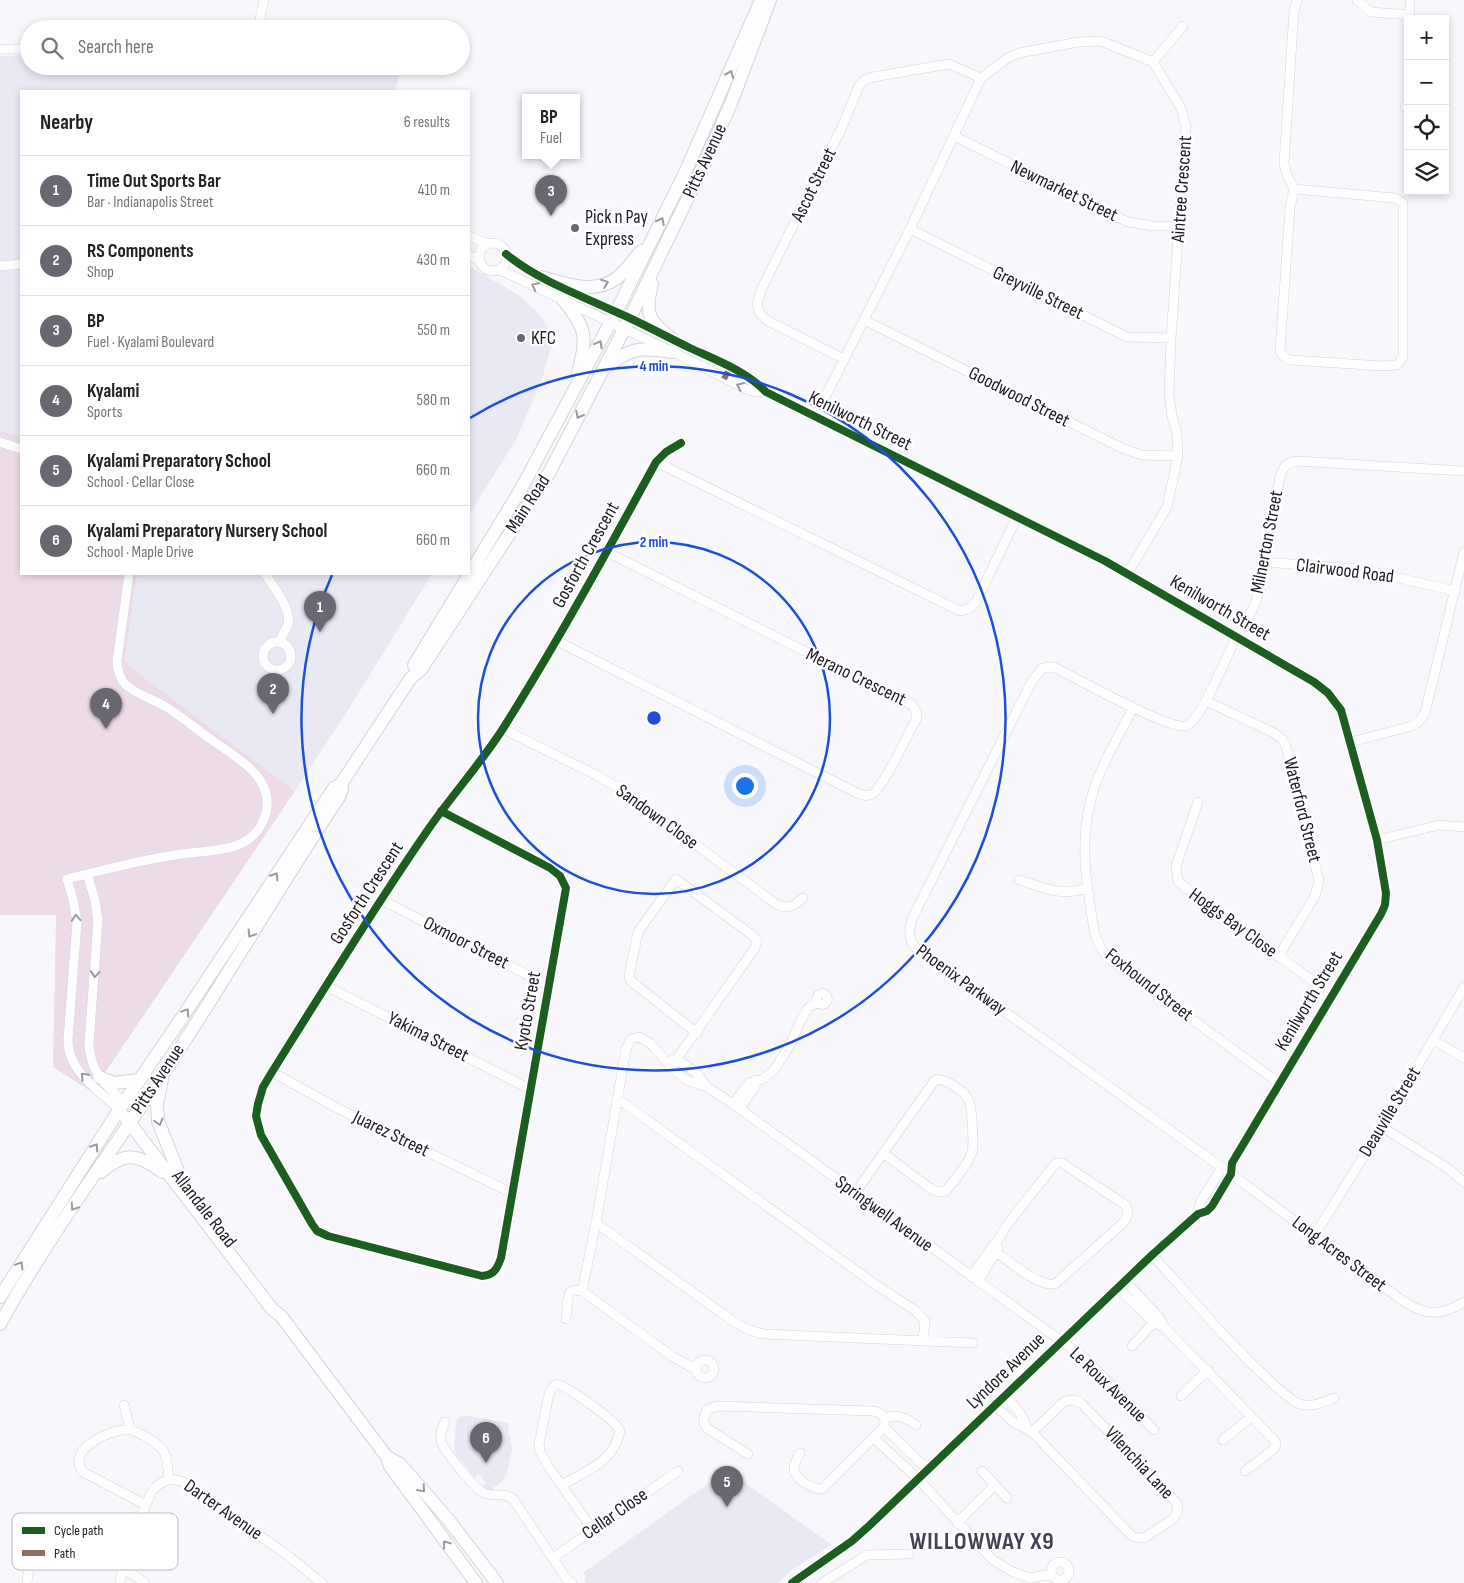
<!DOCTYPE html>
<meta charset="utf-8">
<style>
body{margin:0;font-family:"Sofia Sans Condensed",sans-serif;background:#f6f6f6;color:#202124}
.controls{position:absolute;right:15px;top:15px;display:grid;overflow:hidden;border-radius:0px;box-shadow:0 2px 8px #0003}
.controls button{width:45px;height:45px;display:grid;place-items:center;padding:0;border:0;border-bottom:1px solid #e0e0e0;background:#fff;color:#202124;font:25px sans-serif}
.you{position:absolute;left:744px;top:785px;width:18px;height:18px;margin:-12px;border:4px solid #fff;border-radius:50%;background:#1a73e8;box-shadow:0 0 0 8px #1a73e833}
.badge{display:grid;place-items:center;width:32px;height:32px;border-radius:50%;background:#696870;color:#fff;font-size:16px;font-weight:700}
.pin{position:absolute;translate:-50% -41px;filter:drop-shadow(0 1px 2px #0008)}
.pin::after{content:'';position:absolute;top:26px;width:18px;height:15px;background:inherit;clip-path:polygon(0 0,100% 0,50% 100%)}
.popup{position:absolute;left:522px;top:94px;width:58px;height:65px;box-sizing:border-box;display:grid;place-content:center;border-radius:0px;background:#fff;filter:drop-shadow(0 1px 4px #0005);font-size:16px;white-space:nowrap;color:#757577}
.popup b{font-size:19px;color:#202124}
.popup::after{content:'';position:absolute;left:50%;top:100%;margin-left:-10px;border:10px solid transparent;border-top-color:#fff}
.list{margin:0;padding:0;list-style:none}
h2{display:flex;justify-content:space-between;align-items:center;height:65px;margin:0;padding:0 20px;font-size:21px}
h2 small{font-size:16px;font-weight:400;color:#757577}
.list li{display:grid;grid-template-columns:32px 1fr auto;gap:15px;align-items:center;box-sizing:border-box;height:70px;padding:0 20px;border-top:1px solid #e0e0e0}
.list b{display:block;font-size:19px;white-space:nowrap}
.list p{margin:0;font-size:16px;white-space:nowrap;color:#757577}
.list em{font-size:16px;font-style:normal;color:#757577}
.icon{flex:none;width:28px;height:28px;fill:none;stroke:currentColor;stroke-width:2;stroke-linecap:round;stroke-linejoin:round}
.map{position:relative;flex:none;width:1464px;height:1583px;overflow:hidden}
.search{position:absolute;background:#fff;box-shadow:0 2px 8px #0003;left:20px;top:20px;width:450px;height:55px;display:flex;align-items:center;gap:12px;box-sizing:border-box;padding:0 18px;border-radius:28px;color:#757577;font-size:19px}
.panel{position:absolute;background:#fff;box-shadow:0 2px 8px #0003;left:20px;top:90px;width:450px;height:485px;border-radius:0px}
.map>svg:first-child{display:block}
.built{fill:#e9e9f4}
.green{fill:#eedbe8}
.lines{fill:none;stroke-linecap:round;stroke-linejoin:round}
.minor-casing{stroke:#d3d3db;stroke-width:10}
.primary-casing{stroke:#d3d3db;stroke-width:14}
.minor{stroke:#fefeff;stroke-width:9}
.primary{stroke:#fefeff;stroke-width:12}
.quiet{stroke:#8d6e63;stroke-width:6;stroke-dasharray:12 6;stroke-linecap:butt}
.cycleway-casing{stroke:#fff;stroke-width:11}
.cycleway{stroke:#1b5e20;stroke-width:8}
.oneway{stroke:#98989d}
.ring{fill:none;stroke:#1d4ed8;stroke-width:2.5}
.poi-dot{fill:#696870;stroke:#fff;stroke-width:2}
.labels{text-anchor:middle;dominant-baseline:central;stroke-width:4.5;stroke-linejoin:round;paint-order:stroke}
.street-label{font-size:19px;fill:#1c1b25;stroke:#fff}
.poi-label{font-size:19px;fill:#1c1b25;stroke:#fff;text-anchor:start}
.district-label{font-size:24px;font-weight:bold;letter-spacing:1px;fill:#404057;stroke:#fff}
.key{fill:#fff;stroke:#bbbbbe;stroke-width:1}
.key-label{font-size:14px;fill:#1c1b25}
.centre{fill:#1d4ed8;stroke:#fff;stroke-width:2.5}
.ring-label{font-size:15px;text-anchor:middle;font-weight:bold;fill:#1d4ed8;stroke:#fff;stroke-width:4.5;stroke-linejoin:round;paint-order:stroke}
</style>
<div class="map">
<svg width="1464" height="1583" viewBox="0 0 1464 1583">
<rect width="100%" height="100%" fill="#f8f8fc"/>
<path class="built" d="M29,55V66H403L394,91H21V437L0,430V56Z
M469,266L520,296L538,313L547,326L552,343L543,376L517,438L469,515Z
M137,574H432L345,715L295,791L129,666L125,659Z
M462,1415L509,1423L508,1434L511,1436L510,1444L513,1445L507,1474L502,1482L493,1488L492,1493L482,1487L486,1483L479,1474L474,1477L455,1453L454,1447L456,1420Z
M727,1470L832,1545L793,1569L778,1583H586L584,1579L586,1576L583,1573Z"/>
<path class="green" d="M0,430L21,437V574H137L125,659L129,666L295,791L92,1092L53,1067L56,915H0Z"/>
<g class="lines">
<defs>
<path id="minor" d="M1357,0L1371,12L1410,15
M1410,19V0
M258,29L264,0
M0,49H29
M1153,62L1183,26
M1405,107L1408,102
M954,136L1128,222L1154,226H1179
M1294,189L1395,198L1403,203V357L1397,365L1383,366L1290,360L1283,356L1280,350L1290,208L1294,189L1287,175L1284,163L1294,11L1297,0
M910,229L1127,337L1171,338
M469,236L488,244
M479 257a14 14 0 1 1 28 0a14 14 0 1 1-28 0Z
M506,254L526,268L546,279
M469,255L479,260
M0,266L21,264
M500,270L673,352L746,389L756,392H766
M560,287L730,367L752,379L766,392L1105,561L1314,682L1334,699L1343,716L1377,840L1386,893L1385,905L1381,914L1232,1163L1231,1174L1210,1208L1198,1214L1152,1255L870,1525L852,1541L792,1583
M864,320L1124,449L1142,455L1178,456
M844,359L768,321C751,309 758,298 765,282L842,127L859,86L863,81L873,77L949,64L981,78
M815,417L910,229L981,78L1006,59L1019,53L1078,42L1101,41L1153,62L1181,108L1186,126L1171,338L1169,394L1172,416L1177,434L1178,456L1167,507L1128,573
M0,442L21,449
M656,462L960,611L969,609L976,602L1017,517
M1464,471L1297,461C1286,462 1283,468 1280,477C1272,518 1267,561 1256,601C1252,614 1242,626 1236,638C1228,653 1200,723 1186,726C1170,730 1077,679 1058,669L1052,667L1042,668L1031,683L912,919C909,931 908,939 916,948L1231,1174L1403,1301C1426,1316 1441,1316 1464,1302
M1264,562L1360,569L1455,591
M265,574C273,586 292,609 288,624C286,630 282,636 279,642H276
M557,641L857,793C863,795 867,797 872,794C883,789 908,733 916,720L917,713L912,705L607,552
M263 656a14 14 0 1 1 28 0a14 14 0 1 1-28 0Z
M1206,701L1274,733L1282,739L1286,746L1319,881L1315,896L1278,957
M1133,708C1121,732 1105,758 1096,783C1077,835 1086,883 1095,935L1102,950L1111,960L1279,1083
M503,729L596,775L619,788L776,904C787,910 794,906 803,898
M1351,742L1412,726L1419,721L1425,713L1464,552
M1198,802L1176,866L1178,881L1183,886L1332,995
M441,811L550,868L560,876L566,888L501,1258C497,1269 494,1275 482,1276L328,1236L317,1231L312,1224L261,1135L256,1116L258,1104L263,1087L272,1072C322,992 372,911 425,834C450,797 480,765 504,727C558,641 607,552 656,462L666,452L681,443
M1377,840L1439,825L1464,827
M87,874L95,900L98,921L89,1043C90,1072 104,1083 124,1103
M1019,880C1045,888 1061,897 1087,888
M382,900L549,986
M326,986L530,1089
M816.5 999a5.5 5.5 0 1 1 11 0a5.5 5.5 0 1 1-11 0Z
M1433,1040L1464,1058
M673,1059C688,1064 698,1073 707,1087
M671,1067L755,948L757,941L752,935L676,879L638,932L629,976L630,980L637,986L697,1033
M272,1072L339,1109L512,1193
M618,1099L879,1287L916,1311L925,1321L923,1341
M733,1104L749,1083L763,1079L774,1070L790,1045L802,1018L809,1007L818,1003
M740,1108L755,1087L756,1080
M119,1110C105,1096 81,1079 73,1061C69,1054 68,1047 68,1039L77,922L73,899L67,879C108,869 148,858 190,853C219,850 252,850 264,819C269,806 268,793 261,782C252,765 225,750 209,738C195,728 181,716 166,707C154,699 137,695 126,685C119,678 118,670 117,661L129,574
M1382,1127L1446,1167L1464,1182
M855,1193L935,1080C944,1077 966,1092 969,1101C972,1109 974,1144 972,1152C968,1165 955,1179 946,1191L938,1192L931,1189L883,1153
M1198,1214L1201,1201L1222,1168
M596,1223L733,1321C743,1328 752,1332 764,1334L973,1343
M1314,1236L1382,1127L1464,987
M1152,1255C1191,1297 1227,1342 1270,1381C1279,1389 1289,1400 1300,1404C1311,1408 1324,1402 1334,1398
M971,1277L994,1244L997,1242L1007,1225L1056,1163H1062L1124,1204C1130,1210 1128,1217 1123,1223L1055,1284C1040,1288 1004,1258 991,1248
M1125,1281L1159,1317L1164,1327L1275,1441L1276,1445L1274,1449L1245,1471
M978,1282L998,1248
M1118,1288L1154,1323L1164,1327
M582,1291L596,1223L626,1049L631,1039L639,1037L650,1043L673,1069L686,1080L707,1087L733,1104L1085,1358L1154,1430
M566,1319L568,1298L570,1292L574,1290L582,1291L673,1357L697,1370
M1132,1346L1157,1319
M696 1369a9 9 0 1 1 18 0a9 9 0 1 1-18 0Z
M1005,1395L1020,1413L1028,1429
M1181,1396L1208,1370
M124,1405L130,1430
M994,1405L1012,1421L1032,1432L1132,1536L1138,1538H1144L1173,1519C1178,1513 1179,1509 1176,1502L1081,1403L1074,1400L1065,1401L1032,1432
M884,1418C897,1414 905,1417 916,1425
M445,1422C442,1428 440,1434 441,1441C444,1451 474,1488 484,1493C494,1498 504,1491 513,1499L566,1578L572,1583
M884,1427L928,1470
M874,1438L918,1479L993,1560L1011,1571L1029,1578L1052,1574
M1223,1440L1251,1417
M748,1454L708,1429C702,1422 703,1418 707,1410L717,1406L873,1411C882,1412 887,1419 884,1427L822,1489C812,1489 794,1479 794,1468C794,1463 798,1457 800,1453
M982,1471L1007,1498
M562,1485C586,1471 614,1462 620,1431C617,1421 568,1387 557,1384L554,1386L549,1394L539,1444L540,1451L548,1466L593,1530
M146,1505L83,1472C66,1450 107,1431 124,1430C132,1429 139,1433 146,1437C153,1441 160,1445 164,1452C168,1460 168,1471 169,1479
M957,1523L995,1485
M553,1558L678,1471
M1051 1571a9 9 0 1 1 18 0a9 9 0 1 1-18 0Z
M122,1567L145,1583
M27,1583C29,1565 36,1521 62,1527L124,1557
M120,1583L124,1557L151,1493C161,1478 174,1476 189,1485L291,1558L322,1583
M822,1583L867,1555L909,1554"/>
<path id="primary" d="M541,277C566,284 594,295 617,278C626,271 633,260 641,251
M652,284C644,314 649,321 672,339
M563,300C586,326 588,339 578,372
M607,367C631,346 642,348 673,352
M414,665L521,489L616,312L684,175L761,0
M99,1077L114,1083L139,1080
M162,1079L157,1104L158,1121L181,1179
M125,1117L272,1309L281,1316L387,1457L390,1466L476,1583
M101,1172C125,1152 137,1153 162,1172
M0,1297L119,1110L185,1013L330,794L334,788L341,784L410,679L422,668L549,473L630,318L706,160L732,101L770,0
M0,1324C48,1237 108,1156 163,1074C224,983 278,888 339,797L342,789L341,784
M387,1457L400,1464L447,1518L497,1583"/>
</defs>
<use href="#minor" class="minor-casing"/>
<use href="#primary" class="primary-casing"/>
<use href="#minor" class="minor"/>
<use href="#primary" class="primary"/>
<path class="quiet" d="M724,379L730,367"/>
<defs>
<path id="cycleway" d="M506,254C538,280 577,294 614,311C640,322 665,336 690,348C716,360 746,371 766,392L1105,561L1314,682L1328,693L1341,710L1377,840L1386,893L1385,905L1381,914L1232,1163L1231,1174L1212,1206L1207,1211L1198,1214L1152,1255L870,1525L852,1541L792,1583
M441,811L550,868L560,876L566,888L501,1258C497,1269 494,1275 482,1276L328,1236L317,1231L312,1224L261,1135L256,1116L258,1104L263,1087L272,1072C322,992 372,911 425,834C450,797 480,765 504,727C558,641 607,552 656,462L666,452L681,443"/>
</defs>
<use href="#cycleway" class="cycleway-casing"/>
<use href="#cycleway" class="cycleway"/>
</g>
<defs><path id="oneway-chevron" d="M-2-3.5L2.5 0L-2 3.5" fill="none" stroke-width="1.6" stroke-linecap="round" stroke-linejoin="round" transform="scale(1.25)"/></defs>
<g class="oneway">
<use href="#oneway-chevron" transform="translate(730 74) rotate(-67)"/>
<use href="#oneway-chevron" transform="translate(661 221) rotate(-63)"/>
<use href="#oneway-chevron" transform="translate(605 283) rotate(-21)"/>
<use href="#oneway-chevron" transform="translate(535 286) rotate(-154)"/>
<use href="#oneway-chevron" transform="translate(599 344) rotate(-61)"/>
<use href="#oneway-chevron" transform="translate(740 386) rotate(-155)"/>
<use href="#oneway-chevron" transform="translate(579 415) rotate(118)"/>
<use href="#oneway-chevron" transform="translate(275 876) rotate(-57)"/>
<use href="#oneway-chevron" transform="translate(76 918) rotate(-94)"/>
<use href="#oneway-chevron" transform="translate(251 934) rotate(122)"/>
<use href="#oneway-chevron" transform="translate(95 974) rotate(95)"/>
<use href="#oneway-chevron" transform="translate(186 1012) rotate(-56)"/>
<use href="#oneway-chevron" transform="translate(84 1076) rotate(-133)"/>
<use href="#oneway-chevron" transform="translate(159 1122) rotate(75)"/>
<use href="#oneway-chevron" transform="translate(95 1147) rotate(-57)"/>
<use href="#oneway-chevron" transform="translate(74 1207) rotate(123)"/>
<use href="#oneway-chevron" transform="translate(20 1265) rotate(-59)"/>
<use href="#oneway-chevron" transform="translate(422 1489) rotate(49)"/>
<use href="#oneway-chevron" transform="translate(446 1544) rotate(-127)"/>
</g>
<g class="ring">
<circle cx="654" cy="718" r="176"/>
<path d="M470 418A352 352 0 1 1 332 575"/>
</g>
<g class="poi-dot">
<circle cx="575" cy="228" r="5"/>
<circle cx="521" cy="338" r="5"/>
</g>
<g class="labels">
<g class="street-label">
<text transform="translate(705 161) rotate(-65)">Pitts Avenue</text>
<text transform="translate(814 185) rotate(-64)">Ascot Street</text>
<text transform="translate(1182 189) rotate(-86)">Aintree Crescent</text>
<text transform="translate(1064 191) rotate(26)">Newmarket Street</text>
<text transform="translate(1038 293) rotate(26)">Greyville Street</text>
<text transform="translate(1019 397) rotate(27)">Goodwood Street</text>
<text transform="translate(860 421) rotate(26)">Kenilworth Street</text>
<text transform="translate(528 504) rotate(-57)">Main Road</text>
<text transform="translate(1267 542) rotate(-79)">Milnerton Street</text>
<text transform="translate(586 555) rotate(-61)">Gosforth Crescent</text>
<text transform="translate(1345 571) rotate(7)">Clairwood Road</text>
<text transform="translate(1220 608) rotate(30)">Kenilworth Street</text>
<text transform="translate(856 677) rotate(26)">Merano Crescent</text>
<text transform="translate(1302 810) rotate(76)">Waterford Street</text>
<text transform="translate(657 817) rotate(36)">Sandown Close</text>
<text transform="translate(367 893) rotate(-57)">Gosforth Crescent</text>
<text transform="translate(1233 923) rotate(36)">Hoggs Bay Close</text>
<text transform="translate(466 943) rotate(27)">Oxmoor Street</text>
<text transform="translate(961 980) rotate(36)">Phoenix Parkway</text>
<text transform="translate(1149 985) rotate(38)">Foxhound Street</text>
<text transform="translate(1309 1001) rotate(-59)">Kenilworth Street</text>
<text transform="translate(528 1011) rotate(-80)">Kyoto Street</text>
<text transform="translate(428 1037) rotate(27)">Yakima Street</text>
<text transform="translate(158 1079) rotate(-56)">Pitts Avenue</text>
<text transform="translate(1390 1112) rotate(-59)">Deauville Street</text>
<text transform="translate(391 1134) rotate(26)">Juarez Street</text>
<text transform="translate(204 1209) rotate(52)">Allandale Road</text>
<text transform="translate(884 1214) rotate(36)">Springwell Avenue</text>
<text transform="translate(1339 1254) rotate(37)">Long Acres Street</text>
<text transform="translate(1006 1371) rotate(-44)">Lyndore Avenue</text>
<text transform="translate(1108 1385) rotate(44)">Le Roux Avenue</text>
<text transform="translate(1139 1463) rotate(47)">Vilenchia Lane</text>
<text transform="translate(223 1510) rotate(35)">Darter Avenue</text>
<text transform="translate(615 1514) rotate(-35)">Cellar Close</text>
</g>
<g class="poi-label">
<text x="585" y="217">Pick n Pay<tspan x="585" dy="22">Express</tspan></text>
<text x="531" y="338">KFC</text>
</g>
<g class="district-label">
<text x="982" y="1541">WILLOWWAY X9</text>
</g>
</g>
<rect x="12" y="1513" width="166" height="57" rx="8" class="key"/>
<rect x="22" y="1527" width="23" height="7" fill="#1b5e20"/>
<rect x="22" y="1550" width="23" height="6" fill="#8d6e63"/>
<g class="key-label">
<text x="54" y="1535">Cycle path</text>
<text x="54" y="1558">Path</text>
</g>
<circle cx="654" cy="718" r="8" class="centre"/>
<g class="ring-label">
<text x="654" y="371">4 min</text>
<text x="654" y="547">2 min</text>
</g>
</svg>
<div class="controls">
<button>+</button>
<button>−</button>
<button><svg class="icon" aria-label="locate" viewBox="0 0 24 24"><circle cx="12" cy="12" r="6"/><path d="M12 2v4M12 18v4M2 12h4M18 12h4"/></svg></button>
<button><svg class="icon" aria-label="layers" viewBox="0 0 24 24"><path d="M12 4l9 5-9 5-9-5zM3 14l9 5 9-5"/></svg></button>
</div>
<div class="you"></div>
<div class="pin badge" style="left:320px;top:632px">1</div>
<div class="pin badge" style="left:273px;top:714px">2</div>
<div class="pin badge" style="left:551px;top:216px">3</div>
<div class="popup"><b>BP</b>Fuel</div>
<div class="pin badge" style="left:106px;top:729px">4</div>
<div class="pin badge" style="left:727px;top:1507px">5</div>
<div class="pin badge" style="left:486px;top:1463px">6</div>
<div class="search"><svg class="icon" aria-label="search" viewBox="0 0 24 24"><circle cx="10" cy="10" r="6"/><path d="M15 15l6 6"/></svg>Search here</div>
<section class="panel">
<h2>Nearby<small>6 results</small></h2>
<ul class="list">
<li><span class="badge">1</span><div><b>Time Out Sports Bar</b><p>Bar · Indianapolis Street</p></div><em>410 m</em></li>
<li><span class="badge">2</span><div><b>RS Components</b><p>Shop</p></div><em>430 m</em></li>
<li><span class="badge">3</span><div><b>BP</b><p>Fuel · Kyalami Boulevard</p></div><em>550 m</em></li>
<li><span class="badge">4</span><div><b>Kyalami</b><p>Sports</p></div><em>580 m</em></li>
<li><span class="badge">5</span><div><b>Kyalami Preparatory School</b><p>School · Cellar Close</p></div><em>660 m</em></li>
<li><span class="badge">6</span><div><b>Kyalami Preparatory Nursery School</b><p>School · Maple Drive</p></div><em>660 m</em></li>
</ul>
</section>
</div>
